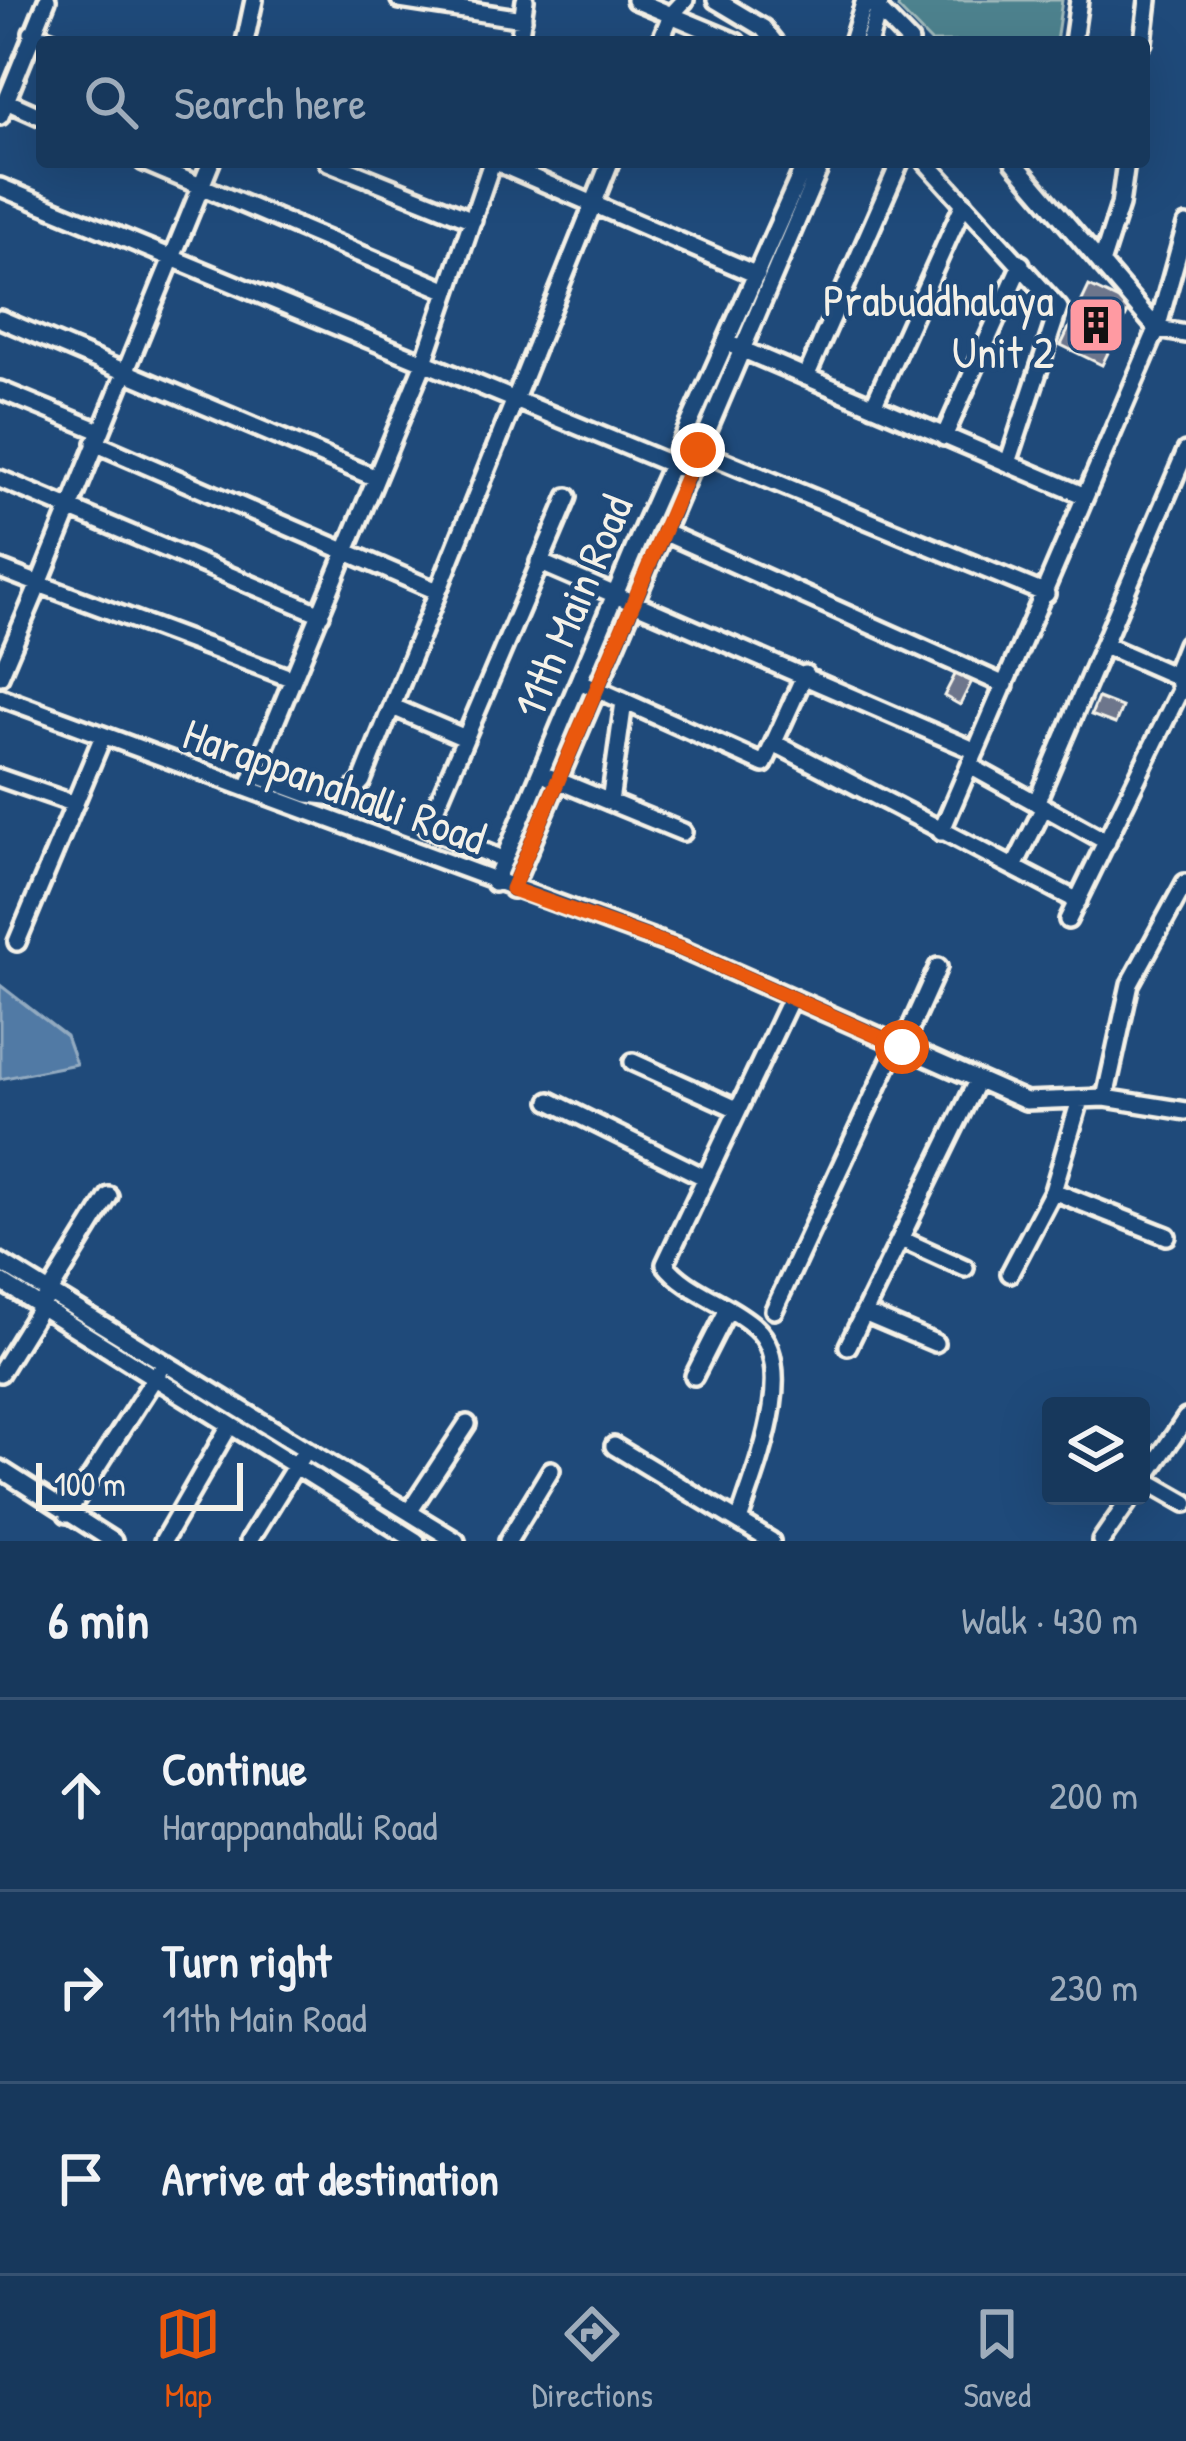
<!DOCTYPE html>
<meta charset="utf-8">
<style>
body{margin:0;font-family:"Patrick Hand",sans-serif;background:#203f62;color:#f1f3f6}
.controls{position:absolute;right:36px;bottom:36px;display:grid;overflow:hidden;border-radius:12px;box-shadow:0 12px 48px #0002}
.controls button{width:108px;height:108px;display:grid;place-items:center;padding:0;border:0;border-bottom:3px solid #365272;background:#17385c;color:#f1f3f6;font:60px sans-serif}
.scale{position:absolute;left:36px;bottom:30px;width:207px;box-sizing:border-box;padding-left:12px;border:6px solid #f4f1e8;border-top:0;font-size:33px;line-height:42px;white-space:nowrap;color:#f4f1e8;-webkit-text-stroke:9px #1f4a7a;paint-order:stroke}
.stop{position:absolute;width:36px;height:36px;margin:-27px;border:9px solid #ea580c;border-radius:50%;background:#fff}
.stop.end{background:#ea580c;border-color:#fff;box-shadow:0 3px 12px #0008}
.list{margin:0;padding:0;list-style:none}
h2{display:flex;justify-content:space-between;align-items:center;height:156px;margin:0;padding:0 48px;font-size:51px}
h2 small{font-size:39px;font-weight:400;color:#9eacbb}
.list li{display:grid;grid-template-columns:78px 1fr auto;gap:36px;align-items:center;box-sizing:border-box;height:192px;padding:0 48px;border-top:3px solid #365272}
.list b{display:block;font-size:45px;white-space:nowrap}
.list p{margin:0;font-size:39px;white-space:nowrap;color:#9eacbb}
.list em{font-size:39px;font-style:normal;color:#9eacbb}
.icon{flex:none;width:66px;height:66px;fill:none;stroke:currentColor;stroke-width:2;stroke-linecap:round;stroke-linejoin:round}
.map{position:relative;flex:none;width:1186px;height:1541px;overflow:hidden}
.search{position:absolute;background:#17385c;box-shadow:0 12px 48px #0002;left:36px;right:36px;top:36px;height:132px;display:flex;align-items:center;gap:30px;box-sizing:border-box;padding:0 42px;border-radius:12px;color:#9eacbb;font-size:45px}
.sheet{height:732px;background:#17385c}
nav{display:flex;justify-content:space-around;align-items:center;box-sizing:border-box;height:168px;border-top:3px solid #365272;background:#17385c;font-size:33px;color:#9eacbb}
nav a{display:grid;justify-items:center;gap:6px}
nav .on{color:#ea580c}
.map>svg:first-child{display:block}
.green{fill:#4e828e;stroke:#a1babb;stroke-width:3}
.water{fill:#517aa5;stroke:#92aac0;stroke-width:3}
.building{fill:#6d768c;stroke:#f4f1e8;stroke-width:3}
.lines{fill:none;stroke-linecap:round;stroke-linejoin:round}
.minor-casing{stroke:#f4f1e8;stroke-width:24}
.minor{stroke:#1f4a7a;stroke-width:15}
.route{stroke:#ea580c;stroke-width:15}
.labels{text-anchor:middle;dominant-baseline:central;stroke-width:9;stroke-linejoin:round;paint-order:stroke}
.poi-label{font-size:45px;fill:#f4f1e8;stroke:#1f4a7a;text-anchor:end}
.street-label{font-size:45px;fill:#f4f1e8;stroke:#1f4a7a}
</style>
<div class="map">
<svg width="1186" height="1541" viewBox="0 0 1186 1541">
<rect width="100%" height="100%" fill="#1f4a7a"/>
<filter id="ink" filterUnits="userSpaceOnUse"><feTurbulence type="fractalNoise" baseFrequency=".00833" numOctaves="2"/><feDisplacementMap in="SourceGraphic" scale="24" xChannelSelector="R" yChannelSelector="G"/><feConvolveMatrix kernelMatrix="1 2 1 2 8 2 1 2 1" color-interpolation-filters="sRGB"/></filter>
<g filter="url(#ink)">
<path class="green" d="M899,0H1062L1056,42H931L898,8Z"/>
<path class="water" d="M0,985L66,1036L76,1064L0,1079Z"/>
<path class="building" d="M1089,286L1131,306L1102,365L1061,345Z
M958,669L974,677L960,705L944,696Z
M1098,698L1122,707L1115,724L1091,715Z"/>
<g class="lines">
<defs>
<path id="minor" d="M400,0L523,19
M635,0L736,42
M716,0L763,28L774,42
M869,0L910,42
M32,33L56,42
M245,42L254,0
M519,42L525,0
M660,42L671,15L685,0
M852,42L865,0
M869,42L880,3
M1073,42L1079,0
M1143,42L1148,0
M6,101L42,117
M0,116L47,0
M144,162L448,291
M328,162L473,220
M496,162L757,275
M926,162L1059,308L1008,463
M1014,162L1157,329L1186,334
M0,187L680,468
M1101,264L1120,205L1126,162
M0,319L376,478
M734,346L1085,496
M806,377L900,162
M0,390L100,431
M873,406L964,203
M944,437L1021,264
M95,443L437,591
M697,450L1046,594
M0,479L321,614
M663,532L1005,685
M539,562L976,751
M0,569L39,584L211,162
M1104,645L1175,676
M0,676L39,584L293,679
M588,685L764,764L805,674
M0,697L681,949L1026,1101L1105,1098L1186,1111
M393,707L465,738
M776,744L1078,901
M970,766L1107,842
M254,774L308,794L346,798L362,781L610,162
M549,777L683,832
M0,778L75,804
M250,783L423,365L492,162
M610,802L624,702
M1036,803L1186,451
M941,832L1157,329L1186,225
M504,860L427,828L568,497
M1014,867L1044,807
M494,883L643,528L806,162
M512,889L822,162
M1068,920L1180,690L1176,669L1186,644
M17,942L103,736
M902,1047L938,967
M633,1062L737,1109
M1105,1098L1130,984L1185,883
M550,1101L704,1177
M1053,1191L1167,1236
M901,1239L965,1268
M0,1262L456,1541
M1010,1273L1053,1191L1080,1100
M0,1281L416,1541
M774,1310L897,1045
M864,1313L935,1343
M848,1346L977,1081
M0,1373L109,1196
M694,1376L728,1309
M614,1446L771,1541
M0,1469L113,1541
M1144,1479L1186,1503
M1141,1484L1186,1418
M409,1512L467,1424
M67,1514L159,1371
M739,1521C754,1474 800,1367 755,1327C729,1303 686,1292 665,1264L791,998
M163,1541L230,1425
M249,1541L301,1457
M508,1541L551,1470
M1101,1541L1132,1496"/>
</defs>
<use href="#minor" class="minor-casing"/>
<use href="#minor" class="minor"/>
</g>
</g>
<g class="lines" filter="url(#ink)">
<path class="route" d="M698,450L512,889L681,949L902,1047"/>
</g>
<defs>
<symbol id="building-square" viewBox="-11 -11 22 22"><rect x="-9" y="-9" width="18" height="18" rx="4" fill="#ff9aa2" stroke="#1f4a7a"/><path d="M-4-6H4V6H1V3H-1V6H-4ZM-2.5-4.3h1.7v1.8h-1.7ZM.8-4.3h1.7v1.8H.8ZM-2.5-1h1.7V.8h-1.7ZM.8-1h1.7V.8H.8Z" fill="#111"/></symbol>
</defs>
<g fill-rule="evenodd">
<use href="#building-square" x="1063" y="292" width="66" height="66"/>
</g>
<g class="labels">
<g class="poi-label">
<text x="1054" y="299">Prabuddhalaya<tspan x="1054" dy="52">Unit 2</tspan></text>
</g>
<g class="street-label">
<text transform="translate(572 606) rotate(-67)">11th Main Road</text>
<text transform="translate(335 785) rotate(20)">Harappanahalli Road</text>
</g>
</g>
</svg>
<div class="controls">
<button><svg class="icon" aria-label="layers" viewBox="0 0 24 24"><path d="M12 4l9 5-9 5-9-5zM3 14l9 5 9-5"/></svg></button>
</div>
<div class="scale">100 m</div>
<div class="stop" style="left:902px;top:1047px"></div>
<div class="stop end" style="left:698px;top:450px"></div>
<div class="search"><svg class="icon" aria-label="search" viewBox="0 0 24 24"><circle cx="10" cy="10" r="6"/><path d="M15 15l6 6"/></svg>Search here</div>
</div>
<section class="sheet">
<h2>6 min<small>Walk · 430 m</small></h2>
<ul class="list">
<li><svg class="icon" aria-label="ahead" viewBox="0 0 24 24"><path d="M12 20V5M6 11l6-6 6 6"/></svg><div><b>Continue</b><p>Harappanahalli Road</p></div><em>200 m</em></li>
<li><svg class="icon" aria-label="right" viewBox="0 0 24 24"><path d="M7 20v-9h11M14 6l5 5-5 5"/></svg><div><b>Turn right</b><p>11th Main Road</p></div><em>230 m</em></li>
<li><svg class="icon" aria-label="arrive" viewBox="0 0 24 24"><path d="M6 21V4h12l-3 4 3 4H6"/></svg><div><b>Arrive at destination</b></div></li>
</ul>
</section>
<nav>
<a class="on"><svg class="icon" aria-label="map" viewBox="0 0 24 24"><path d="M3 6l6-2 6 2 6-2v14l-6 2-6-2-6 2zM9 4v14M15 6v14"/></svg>Map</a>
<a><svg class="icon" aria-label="directions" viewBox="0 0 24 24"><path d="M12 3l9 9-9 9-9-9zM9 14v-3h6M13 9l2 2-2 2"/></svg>Directions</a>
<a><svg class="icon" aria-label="saved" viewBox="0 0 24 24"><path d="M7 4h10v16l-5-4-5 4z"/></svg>Saved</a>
</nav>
